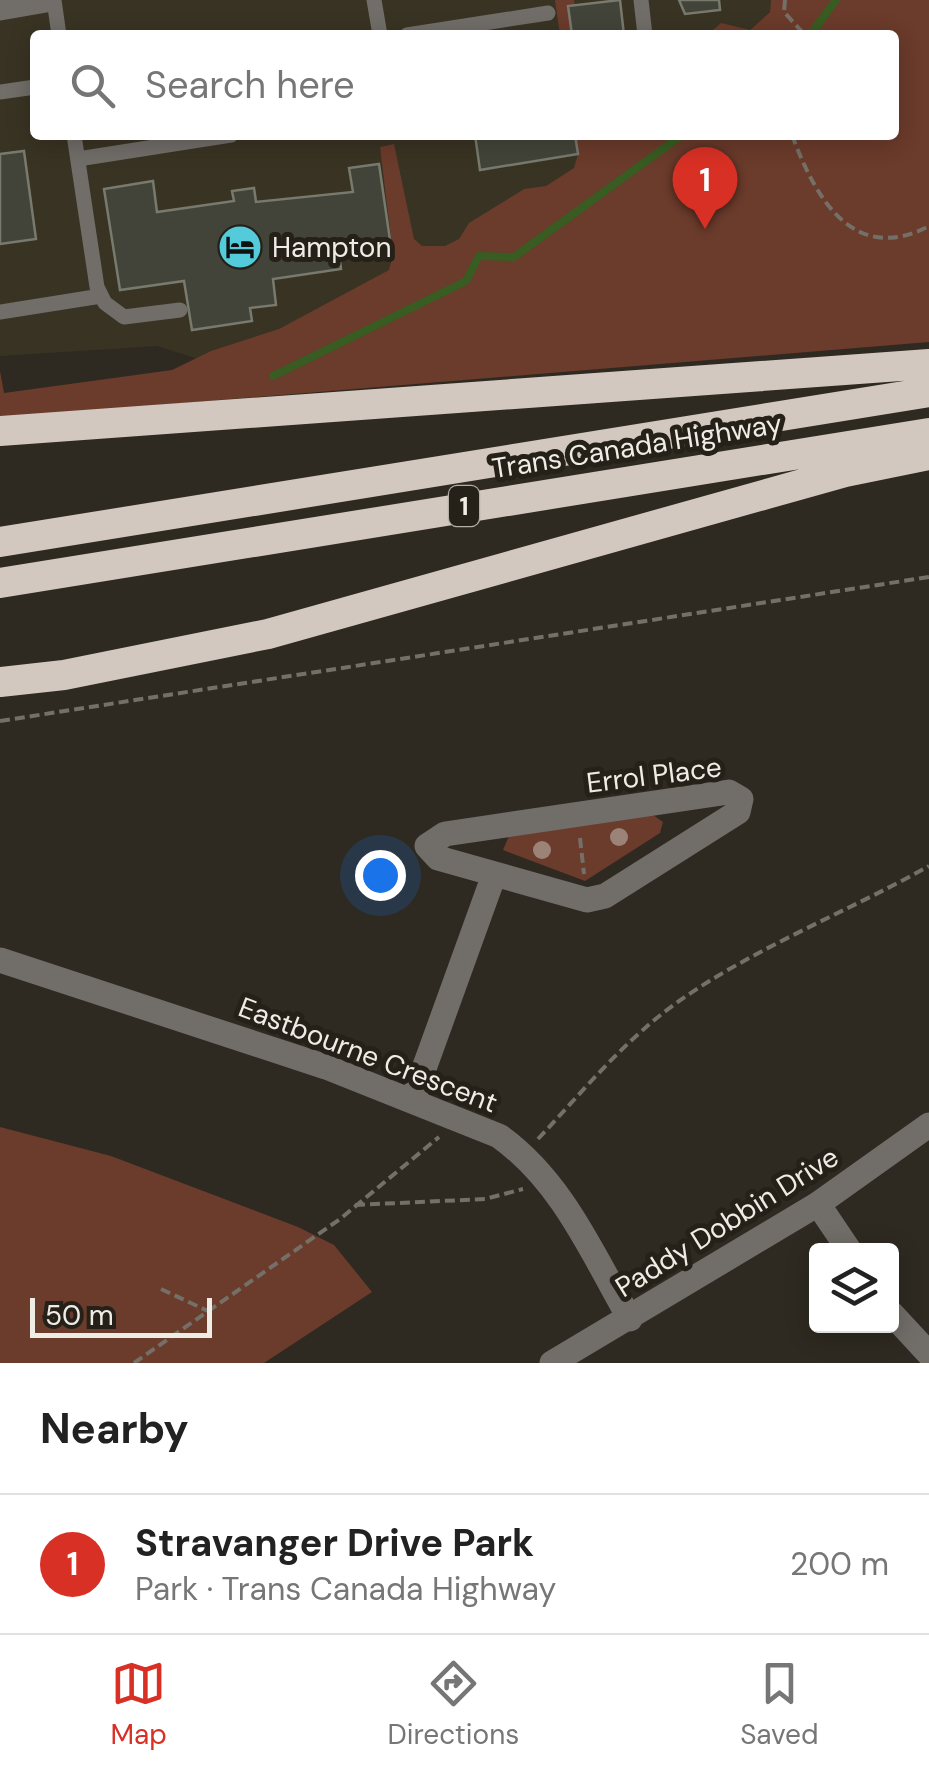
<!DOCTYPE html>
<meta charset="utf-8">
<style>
body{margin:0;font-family:"DM Sans",sans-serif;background:#f6f6f6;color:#222}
.controls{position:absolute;right:30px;bottom:30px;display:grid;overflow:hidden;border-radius:10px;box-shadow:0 5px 25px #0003}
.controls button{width:90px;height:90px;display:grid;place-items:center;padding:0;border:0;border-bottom:2px solid #e0e0e0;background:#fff;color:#222;font:50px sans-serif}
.scale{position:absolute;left:30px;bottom:25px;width:182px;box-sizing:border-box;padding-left:10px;border:5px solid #efece6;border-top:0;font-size:28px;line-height:35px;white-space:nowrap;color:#efece6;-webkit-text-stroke:8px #252118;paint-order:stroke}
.you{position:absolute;left:380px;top:875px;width:35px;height:35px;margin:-25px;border:8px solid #fff;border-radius:50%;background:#1a73e8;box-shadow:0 0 0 15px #1a73e833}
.badge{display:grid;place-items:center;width:65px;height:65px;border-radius:50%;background:#d93025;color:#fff;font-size:32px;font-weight:700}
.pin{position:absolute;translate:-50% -82px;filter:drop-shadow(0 2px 5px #0008)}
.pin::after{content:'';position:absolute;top:52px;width:35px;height:30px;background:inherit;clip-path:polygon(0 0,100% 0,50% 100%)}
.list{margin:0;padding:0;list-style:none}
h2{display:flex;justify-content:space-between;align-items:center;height:130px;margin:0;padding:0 40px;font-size:42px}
h2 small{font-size:32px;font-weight:400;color:#767676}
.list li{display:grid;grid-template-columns:65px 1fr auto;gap:30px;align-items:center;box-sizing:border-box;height:140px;padding:0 40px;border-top:2px solid #e0e0e0}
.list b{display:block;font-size:38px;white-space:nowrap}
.list p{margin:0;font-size:32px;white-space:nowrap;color:#767676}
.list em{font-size:32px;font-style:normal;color:#767676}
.icon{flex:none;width:55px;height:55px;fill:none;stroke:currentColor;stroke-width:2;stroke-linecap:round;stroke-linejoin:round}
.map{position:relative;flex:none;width:929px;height:1363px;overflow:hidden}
.search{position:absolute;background:#fff;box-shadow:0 5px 25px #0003;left:30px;right:30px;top:30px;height:110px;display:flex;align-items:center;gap:25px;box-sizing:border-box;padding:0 35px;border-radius:10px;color:#767676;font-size:38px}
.sheet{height:270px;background:#fff}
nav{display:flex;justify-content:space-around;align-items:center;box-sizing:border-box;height:140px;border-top:2px solid #e0e0e0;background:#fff;font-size:28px;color:#767676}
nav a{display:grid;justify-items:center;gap:5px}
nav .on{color:#d93025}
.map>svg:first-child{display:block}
.built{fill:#393323}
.green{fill:#6b3b2b}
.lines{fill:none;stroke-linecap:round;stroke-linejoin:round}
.stream{stroke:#385c21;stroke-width:8}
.building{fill:#434439;stroke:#787a6e;stroke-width:2.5}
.path{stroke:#747068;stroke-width:4;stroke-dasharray:10 5;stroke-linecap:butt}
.service{stroke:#716d69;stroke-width:15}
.minor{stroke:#716d69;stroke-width:25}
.tertiary{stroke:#716d69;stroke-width:25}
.motorway{stroke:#d3c8bf;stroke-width:30}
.tree{fill:#9b8377}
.labels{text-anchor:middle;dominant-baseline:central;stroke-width:10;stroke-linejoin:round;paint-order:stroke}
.shield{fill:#252118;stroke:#b2afa8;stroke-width:2.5}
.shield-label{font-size:25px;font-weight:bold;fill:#efece6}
.poi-label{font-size:28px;fill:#efece6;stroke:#252118;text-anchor:start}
.street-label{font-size:28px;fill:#efece6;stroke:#252118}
</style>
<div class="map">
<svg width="929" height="1363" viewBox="0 0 929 1363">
<rect width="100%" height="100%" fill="#2e2a21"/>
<path class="built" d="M0,0H771L770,12L744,35H35V135H633L589,175L211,363L157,346L0,356Z"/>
<path class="green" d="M555,0H574L575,5L568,7L572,35H560Z
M771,0H929V342L0,418V371L4,393L172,370L211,351L279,329L389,270L393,254L380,147L394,144L414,239L422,246H445L459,239L469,223L524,189L546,186L574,168L578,154L575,135H894V35H707L721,23L750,30L770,12Z
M653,815L663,822L660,833L585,881L503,850L509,836Z
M0,1127L111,1156L298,1227L334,1245L372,1292L264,1363H0Z"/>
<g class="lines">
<path class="stream" d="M810,35L836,0
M273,376L466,281L479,256L514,257L682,135"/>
</g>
<path class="building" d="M620,0L624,35H572L568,6Z
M679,0H719L720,10L685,14Z
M475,135H575L578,154L480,170Z
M24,151L36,239L0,244V154Z
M379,164L390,240L367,243L368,252L339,253L341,269L273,279L276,305L250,308L252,321L192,330L184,281L120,290L104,189L153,181L157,212L234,201L232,191L254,188L256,202L353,192L349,168Z"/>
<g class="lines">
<path class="path" d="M785,0L784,12L805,35
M792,135C815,197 853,266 929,226
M0,721L929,577
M580,838L584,874
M538,1139C573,1102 606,1062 644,1029C718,962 841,916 929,866
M355,1205L485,1199L523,1189
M161,1289L208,1311
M134,1363L340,1219L439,1137"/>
<path class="service" d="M54,0L59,35
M374,0L380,35
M641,0L645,35
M407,35L548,13
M0,92L35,87
M74,135L97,287L105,303L124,317L180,310
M78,159L231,135
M0,312L101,296"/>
<path class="minor" d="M729,792L741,799L738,812L605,896L587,900L438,858L427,846L445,834Z
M0,960L326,1067L499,1136C562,1181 592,1253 630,1319
M413,1099L494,875
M818,1204L849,1250
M892,1314L929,1354"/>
<path class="tertiary" d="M0,8L46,0
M552,1363L818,1204L929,1125"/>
<path class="motorway" d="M0,431L929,364
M0,542L929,392
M0,583L929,433
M0,682L64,675L268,634L845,472L929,455"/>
</g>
<g class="tree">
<circle cx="619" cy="837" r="9"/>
<circle cx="542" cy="850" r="9"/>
</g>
<defs>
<symbol id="hotel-disc" viewBox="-11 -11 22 22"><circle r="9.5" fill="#53cbda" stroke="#252118"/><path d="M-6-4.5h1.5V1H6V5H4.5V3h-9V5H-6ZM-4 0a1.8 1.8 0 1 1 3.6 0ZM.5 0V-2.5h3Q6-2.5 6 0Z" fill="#111"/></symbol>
</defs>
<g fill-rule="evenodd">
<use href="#hotel-disc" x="215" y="222" width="50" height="50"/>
</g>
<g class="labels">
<rect class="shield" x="449" y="486" width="30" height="40" rx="8"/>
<g class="shield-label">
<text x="464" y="506">1</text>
</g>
<g class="poi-label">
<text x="272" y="247">Hampton</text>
</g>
<g class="street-label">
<text transform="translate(637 446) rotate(-9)">Trans Canada Highway</text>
<text transform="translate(654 775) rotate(-7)">Errol Place</text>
<text transform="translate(368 1055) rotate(21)">Eastbourne Crescent</text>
<text transform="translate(727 1222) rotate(-32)">Paddy Dobbin Drive</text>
</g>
</g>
</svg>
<div class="controls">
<button><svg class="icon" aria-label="layers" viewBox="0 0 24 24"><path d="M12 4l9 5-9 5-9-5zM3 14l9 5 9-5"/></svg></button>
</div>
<div class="scale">50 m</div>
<div class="you"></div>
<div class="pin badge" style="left:705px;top:229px">1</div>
<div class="search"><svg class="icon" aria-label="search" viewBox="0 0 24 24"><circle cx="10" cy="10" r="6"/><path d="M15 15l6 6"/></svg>Search here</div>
</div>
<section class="sheet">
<h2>Nearby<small></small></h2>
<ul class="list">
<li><span class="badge">1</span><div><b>Stravanger Drive Park</b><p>Park · Trans Canada Highway</p></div><em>200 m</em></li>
</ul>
</section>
<nav>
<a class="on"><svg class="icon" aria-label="map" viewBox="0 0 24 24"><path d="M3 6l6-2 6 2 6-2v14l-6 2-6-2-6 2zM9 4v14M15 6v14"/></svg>Map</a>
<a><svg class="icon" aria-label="directions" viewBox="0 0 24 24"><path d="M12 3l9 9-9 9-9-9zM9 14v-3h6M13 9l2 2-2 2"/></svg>Directions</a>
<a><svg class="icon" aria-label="saved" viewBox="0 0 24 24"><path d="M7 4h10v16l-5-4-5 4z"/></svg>Saved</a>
</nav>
